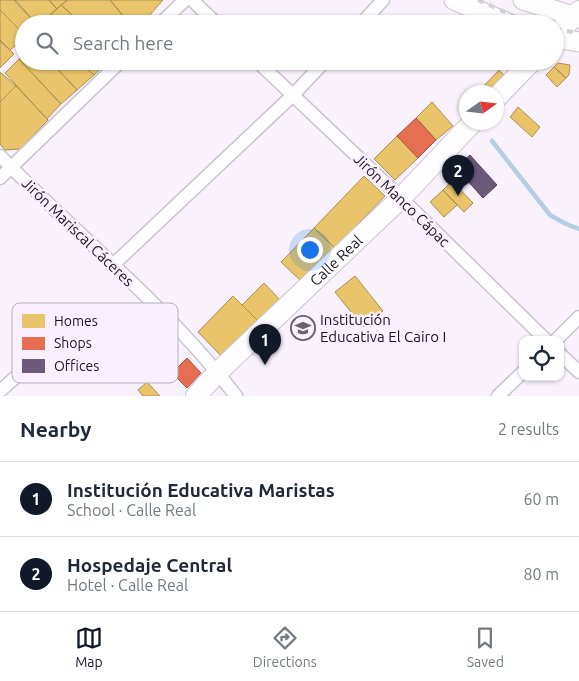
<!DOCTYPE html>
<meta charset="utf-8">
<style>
body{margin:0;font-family:Ubuntu,sans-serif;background:#f6f6f7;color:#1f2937}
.controls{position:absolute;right:15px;bottom:15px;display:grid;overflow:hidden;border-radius:10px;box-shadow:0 1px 4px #0004}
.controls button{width:45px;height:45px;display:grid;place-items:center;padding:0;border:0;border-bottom:1px solid #e0e1e3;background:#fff;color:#1f2937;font:25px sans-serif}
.compass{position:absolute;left:459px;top:85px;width:45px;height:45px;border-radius:50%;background:#fff;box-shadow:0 1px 4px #0004;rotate:76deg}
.you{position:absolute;left:309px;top:249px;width:18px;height:18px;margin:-12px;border:4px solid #fff;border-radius:50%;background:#1a73e8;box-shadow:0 0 0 8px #1a73e833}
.badge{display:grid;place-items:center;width:32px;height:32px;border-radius:50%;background:#111827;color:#fff;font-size:16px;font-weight:700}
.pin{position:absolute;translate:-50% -41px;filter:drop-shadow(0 1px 2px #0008)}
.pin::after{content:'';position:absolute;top:26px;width:18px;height:15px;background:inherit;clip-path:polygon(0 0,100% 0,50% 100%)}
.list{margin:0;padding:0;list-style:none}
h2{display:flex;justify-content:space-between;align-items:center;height:65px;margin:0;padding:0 20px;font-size:21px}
h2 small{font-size:16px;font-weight:400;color:#747a83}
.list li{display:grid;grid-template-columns:32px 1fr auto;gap:15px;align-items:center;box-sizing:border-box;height:75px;padding:0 20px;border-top:1px solid #e0e1e3}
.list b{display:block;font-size:19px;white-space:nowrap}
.list p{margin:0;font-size:16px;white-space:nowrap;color:#747a83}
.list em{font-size:16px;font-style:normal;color:#747a83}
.icon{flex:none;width:28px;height:28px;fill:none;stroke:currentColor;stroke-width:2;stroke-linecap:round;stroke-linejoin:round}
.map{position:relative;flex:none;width:579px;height:396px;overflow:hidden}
.search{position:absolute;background:#fff;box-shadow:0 1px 4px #0004;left:15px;right:15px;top:15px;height:55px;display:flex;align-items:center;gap:12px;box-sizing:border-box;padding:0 18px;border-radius:28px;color:#747a83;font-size:19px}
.sheet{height:215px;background:#fff}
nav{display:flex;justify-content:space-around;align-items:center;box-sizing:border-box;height:70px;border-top:1px solid #e0e1e3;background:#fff;font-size:14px;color:#747a83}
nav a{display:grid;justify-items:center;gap:2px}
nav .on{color:#111827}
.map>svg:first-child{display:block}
.homes{fill:#e9c46a;stroke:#ab9053}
.shops{fill:#e76f51;stroke:#aa5441}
.offices{fill:#6d597a;stroke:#54455e}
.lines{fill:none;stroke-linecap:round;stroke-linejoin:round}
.stream{stroke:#b6cee3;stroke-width:4.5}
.minor-casing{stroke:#cbc5cd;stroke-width:15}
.primary-casing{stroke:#cbc5cd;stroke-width:21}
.trunk-casing{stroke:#cbc5cd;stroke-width:22}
.minor{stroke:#fefdff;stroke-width:12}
.primary{stroke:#fefdff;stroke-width:19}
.trunk{stroke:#fefdff;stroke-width:20}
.rail{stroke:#d3d1d4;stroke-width:4;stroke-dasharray:6 6;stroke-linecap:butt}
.labels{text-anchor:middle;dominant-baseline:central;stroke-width:5;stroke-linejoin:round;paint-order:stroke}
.street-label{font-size:15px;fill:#1a161c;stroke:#faefff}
.poi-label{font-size:15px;fill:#1a161c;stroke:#faefff;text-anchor:start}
.key{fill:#faefff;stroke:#b7aebb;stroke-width:1}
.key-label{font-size:14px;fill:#1a161c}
</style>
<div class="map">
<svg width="579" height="396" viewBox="0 0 579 396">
<rect width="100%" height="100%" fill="#f9f2fc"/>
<path class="homes" d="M0,0H14L36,24H24V34L0,10Z
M15,0H49L57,9L40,24H37Z
M49,0H67L57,9Z
M68,0H110L130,24H82L61,5Z
M110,0H163L142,24H130Z
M61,5L82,24H40Z
M0,10L24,34V39L10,50L0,40Z
M0,41L14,54L0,68Z
M24,55V61H50L77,90L61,104L19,59Z
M19,59L61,104L47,119L5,73Z
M50,61H79L94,75L77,90Z
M79,61H108L94,75Z
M558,63L570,65L569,75L566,78L554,67Z
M554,67L566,78L557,87L546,75Z
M499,70L506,77L492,92H478Z
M0,72L16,86L0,102Z
M16,86L48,120L20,149L5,150L0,144V102Z
M432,102L453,126L436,140L416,118Z
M518,107L540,127L532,137L510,117Z
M397,136L418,158L395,180L374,159Z
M364,176L385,196L335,248L314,228Z
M452,181L473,203L464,212L443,190Z
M443,190L457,205L444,217L430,202Z
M314,228L335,248L302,282L281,262Z
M355,276L383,311L363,327L335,292Z
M264,283L281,301L260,323L242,305Z
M233,296L260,323L224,359L198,332Z
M147,382L160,396H143L138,390Z"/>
<path class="shops" d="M416,118L436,140L418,158L397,136Z
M187,358L201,373L187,388L172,373Z"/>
<path class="offices" d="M470,155L497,185L483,198L456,168Z"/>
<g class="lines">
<path class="stream" d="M492,141L550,215L566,224L579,229"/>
<defs>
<path id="minor" d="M192,0L217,24
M160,24L185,0
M361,24L383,0
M257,61L401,198L546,340
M0,156C78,236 168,307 236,396
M0,178L121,61
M114,264L293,95L325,61
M556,340L579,317
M560,354L579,372
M0,391L35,360
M498,396L523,372"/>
<path id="primary" d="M454,0L510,24
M523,0L579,18
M555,38L579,42"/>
<g id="trunk">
<path d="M555,36L579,11"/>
<path d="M496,98L532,61"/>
<path id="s1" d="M196,396L218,372L401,198L473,122"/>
</g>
</defs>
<use href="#minor" class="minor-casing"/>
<use href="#primary" class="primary-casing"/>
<use href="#trunk" class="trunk-casing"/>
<use href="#minor" class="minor"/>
<use href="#primary" class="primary"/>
<use href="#trunk" class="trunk"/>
<path class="rail" d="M478,0L516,17L538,24
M555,29L579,33"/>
</g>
<defs>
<symbol id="school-ring" viewBox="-11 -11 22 22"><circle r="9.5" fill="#faefff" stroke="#68636a" stroke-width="1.5"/><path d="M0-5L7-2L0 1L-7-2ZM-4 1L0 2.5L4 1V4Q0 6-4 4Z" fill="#68636a"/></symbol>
</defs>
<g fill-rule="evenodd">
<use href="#school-ring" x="289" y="314" width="28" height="28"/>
</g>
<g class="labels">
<g class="street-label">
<text transform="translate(402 200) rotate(44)">Jirón Manco Cápac</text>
<text transform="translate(78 232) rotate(44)">Jirón Mariscal Cáceres</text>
<text stroke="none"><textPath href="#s1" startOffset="195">Calle Real</textPath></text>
</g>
<g class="poi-label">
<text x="320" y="319">Institución<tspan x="320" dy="17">Educativa El Cairo I</tspan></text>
</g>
</g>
<rect x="12" y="303" width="166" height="80" rx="8" class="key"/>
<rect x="22" y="314" width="23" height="14" fill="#e9c46a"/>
<rect x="22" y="337" width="23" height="13" fill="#e76f51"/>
<rect x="22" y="359" width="23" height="14" fill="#6d597a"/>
<g class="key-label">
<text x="54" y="326">Homes</text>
<text x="54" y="348">Shops</text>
<text x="54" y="371">Offices</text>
</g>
</svg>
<div class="controls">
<button><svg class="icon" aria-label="locate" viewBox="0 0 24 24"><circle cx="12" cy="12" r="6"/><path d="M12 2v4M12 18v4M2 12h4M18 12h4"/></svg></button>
</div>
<svg class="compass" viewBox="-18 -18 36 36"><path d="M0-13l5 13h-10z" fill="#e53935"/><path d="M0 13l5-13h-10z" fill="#747a83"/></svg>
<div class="you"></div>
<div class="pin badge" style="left:265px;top:365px">1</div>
<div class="pin badge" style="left:458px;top:196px">2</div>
<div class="search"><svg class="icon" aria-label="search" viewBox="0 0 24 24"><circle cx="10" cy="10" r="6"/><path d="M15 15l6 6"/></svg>Search here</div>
</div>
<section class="sheet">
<h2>Nearby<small>2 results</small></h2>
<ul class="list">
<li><span class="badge">1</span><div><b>Institución Educativa Maristas</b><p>School · Calle Real</p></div><em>60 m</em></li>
<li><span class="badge">2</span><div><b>Hospedaje Central</b><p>Hotel · Calle Real</p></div><em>80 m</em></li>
</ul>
</section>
<nav>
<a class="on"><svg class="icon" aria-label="map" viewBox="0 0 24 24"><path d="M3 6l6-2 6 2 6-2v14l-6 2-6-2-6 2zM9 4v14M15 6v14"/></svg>Map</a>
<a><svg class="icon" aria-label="directions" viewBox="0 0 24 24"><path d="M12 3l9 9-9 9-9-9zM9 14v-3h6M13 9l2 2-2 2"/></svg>Directions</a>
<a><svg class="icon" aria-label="saved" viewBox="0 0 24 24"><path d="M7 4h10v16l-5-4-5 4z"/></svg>Saved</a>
</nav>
